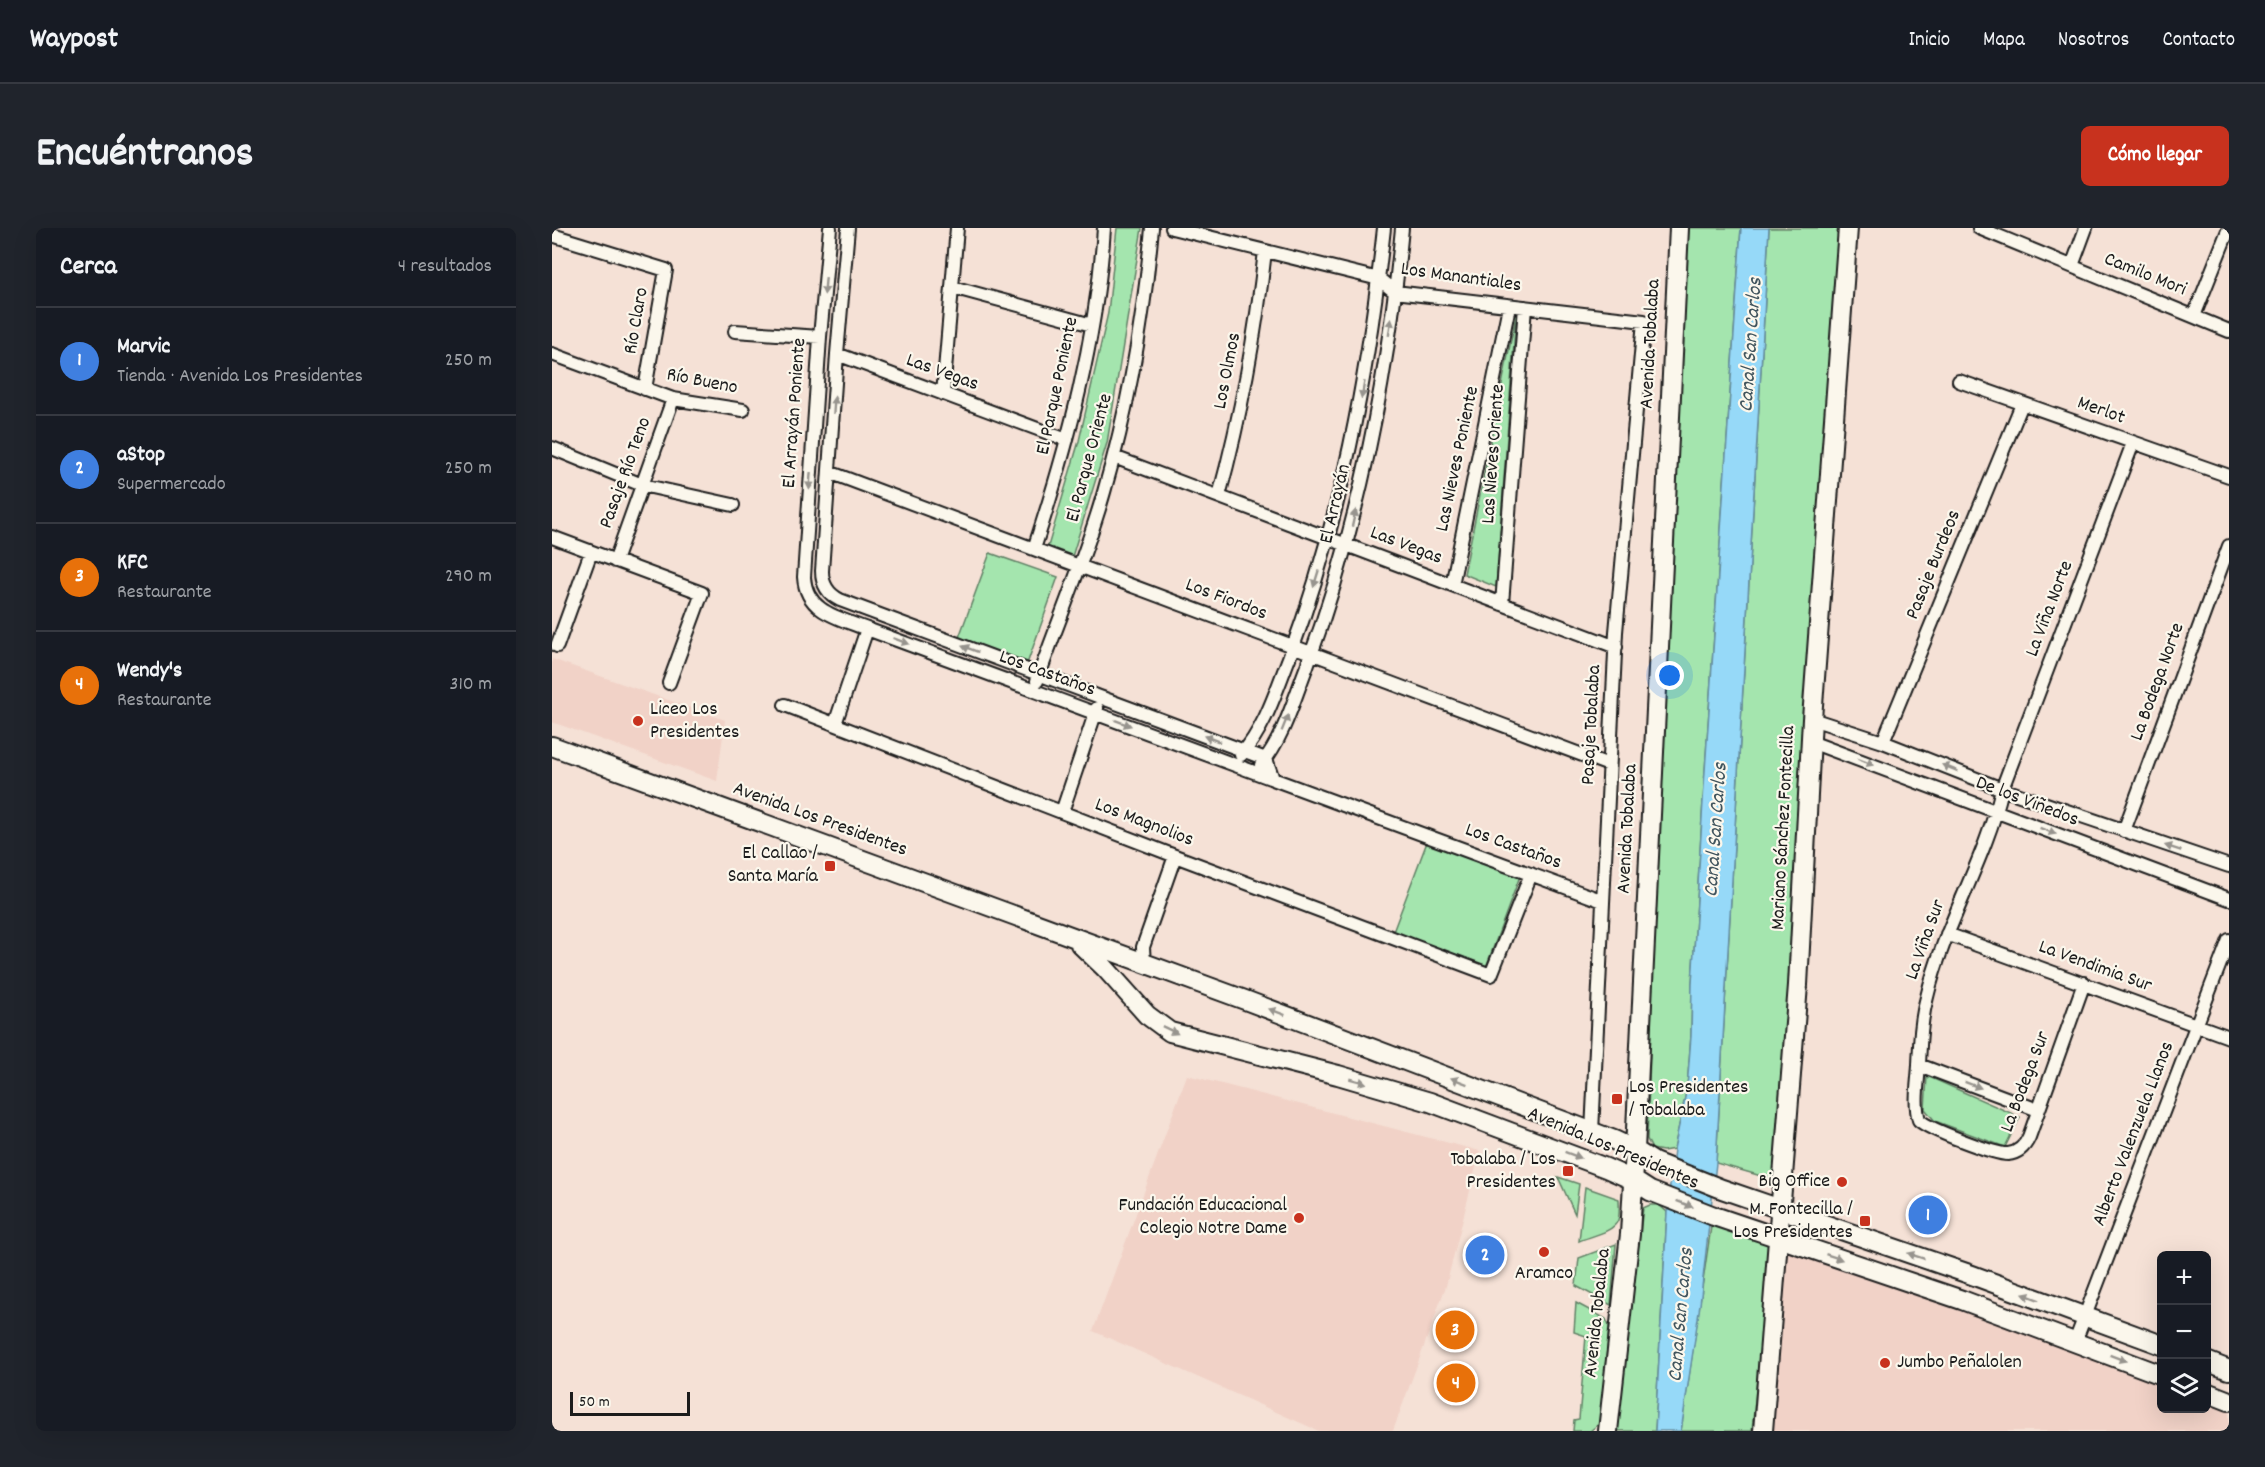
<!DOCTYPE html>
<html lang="es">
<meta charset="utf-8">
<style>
body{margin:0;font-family:Dekko,sans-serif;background:#20242c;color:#f1f3f6}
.controls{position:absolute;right:18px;bottom:18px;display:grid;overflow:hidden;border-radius:9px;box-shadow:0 6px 24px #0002}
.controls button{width:54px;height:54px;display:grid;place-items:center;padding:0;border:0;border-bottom:2px solid #363941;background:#171b24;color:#f1f3f6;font:30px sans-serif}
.scale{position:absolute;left:18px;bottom:15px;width:120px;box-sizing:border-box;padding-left:6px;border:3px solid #1c1c1c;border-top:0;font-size:16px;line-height:21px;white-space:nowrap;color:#1c1c1c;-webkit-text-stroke:4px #fbf7ec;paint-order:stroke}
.you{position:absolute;left:1118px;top:448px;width:21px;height:21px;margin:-15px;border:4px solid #fff;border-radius:50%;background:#1a73e8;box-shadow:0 0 0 9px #1a73e833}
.badge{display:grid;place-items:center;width:39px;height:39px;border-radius:50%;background:#c8321e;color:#fff;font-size:20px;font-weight:700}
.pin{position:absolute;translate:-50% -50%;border:3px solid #fff;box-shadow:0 2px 6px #0006}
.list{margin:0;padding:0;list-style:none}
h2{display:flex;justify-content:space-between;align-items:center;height:78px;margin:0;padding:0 24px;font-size:26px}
h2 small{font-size:20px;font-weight:400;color:#9ea1a6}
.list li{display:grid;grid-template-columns:39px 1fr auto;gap:18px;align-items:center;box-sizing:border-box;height:108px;padding:0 24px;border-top:2px solid #363941}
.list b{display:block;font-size:22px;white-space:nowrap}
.list p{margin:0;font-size:20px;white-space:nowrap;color:#9ea1a6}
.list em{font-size:20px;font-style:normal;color:#9ea1a6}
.icon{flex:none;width:33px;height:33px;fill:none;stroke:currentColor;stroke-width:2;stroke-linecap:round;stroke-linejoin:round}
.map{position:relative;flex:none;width:1677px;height:1203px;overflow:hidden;border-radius:9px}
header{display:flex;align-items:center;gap:36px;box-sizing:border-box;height:84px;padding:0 30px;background:#171b24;border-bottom:2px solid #363941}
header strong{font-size:28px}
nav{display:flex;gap:33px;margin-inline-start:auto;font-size:21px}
.intro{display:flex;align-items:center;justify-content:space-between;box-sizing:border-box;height:144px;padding:0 36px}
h1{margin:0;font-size:42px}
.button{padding:15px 27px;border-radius:9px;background:#c8321e;color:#fff;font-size:21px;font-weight:700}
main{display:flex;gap:36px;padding:0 36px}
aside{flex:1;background:#171b24;border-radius:9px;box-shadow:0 6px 24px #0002}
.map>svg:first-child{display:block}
.built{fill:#f1d2c7}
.green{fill:#a4e5ae;stroke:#608065;stroke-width:1.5}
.water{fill:#96d9f8;stroke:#658da0;stroke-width:1.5}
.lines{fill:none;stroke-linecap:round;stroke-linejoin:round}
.street-casing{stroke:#1c1c1c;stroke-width:16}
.secondary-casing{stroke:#1c1c1c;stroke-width:22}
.street{stroke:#fbf7ec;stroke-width:12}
.secondary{stroke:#fbf7ec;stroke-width:18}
.oneway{fill:#97948e}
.poi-dot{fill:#c8321e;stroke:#fbf7ec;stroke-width:2}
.labels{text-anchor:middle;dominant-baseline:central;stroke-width:4.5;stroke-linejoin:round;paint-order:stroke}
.street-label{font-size:20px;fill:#1c1c1c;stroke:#fbf7ec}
.poi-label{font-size:20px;fill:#1c1c1c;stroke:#fbf7ec;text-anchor:end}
.water-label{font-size:21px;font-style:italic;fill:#41555e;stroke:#fbf7ec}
</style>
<header>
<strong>Waypost</strong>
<nav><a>Inicio</a><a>Mapa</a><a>Nosotros</a><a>Contacto</a></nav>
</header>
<div class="intro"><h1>Encuéntranos</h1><a class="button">Cómo llegar</a></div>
<main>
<aside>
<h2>Cerca<small>4 resultados</small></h2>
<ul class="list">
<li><span class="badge" style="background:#3f7fe0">1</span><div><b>Marvic</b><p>Tienda · Avenida Los Presidentes</p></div><em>250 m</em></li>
<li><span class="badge" style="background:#3f7fe0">2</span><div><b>aStop</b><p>Supermercado</p></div><em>250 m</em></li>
<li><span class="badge" style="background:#e8710a">3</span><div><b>KFC</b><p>Restaurante</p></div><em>290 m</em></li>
<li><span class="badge" style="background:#e8710a">4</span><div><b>Wendy's</b><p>Restaurante</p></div><em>310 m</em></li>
</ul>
</aside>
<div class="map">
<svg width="1677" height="1203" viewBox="0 0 1677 1203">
<rect width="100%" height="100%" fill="#f5e1d6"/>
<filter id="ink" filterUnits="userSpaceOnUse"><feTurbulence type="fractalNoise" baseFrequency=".0167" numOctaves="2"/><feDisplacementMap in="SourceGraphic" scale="12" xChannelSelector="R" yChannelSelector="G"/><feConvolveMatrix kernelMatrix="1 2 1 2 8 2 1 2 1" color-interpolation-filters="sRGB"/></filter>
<g filter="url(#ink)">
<path class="built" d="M0,431L173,492L165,553L0,494Z
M635,847L928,923L894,1058L841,1203H767L541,1103Z
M1236,1021L1410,1082L1609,1157L1610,1180H1654L1655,1174L1677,1182V1203H1219Z"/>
<path class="green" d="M565,0H590L555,215L519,332L495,322L527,213L556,85Z
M1137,0H1189L1151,573L1140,756L1139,807L1135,860L1122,921L1111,923L1100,921L1095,911L1103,686L1108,434Z
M1217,0H1288L1242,757L1223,952L1164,935Z
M964,87L944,359L912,346Z
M438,325L506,349L475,436L406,412Z
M875,614L968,648L934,739L841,704Z
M1375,848L1468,889L1453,919L1383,893L1373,881Z
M1006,949L1027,956L1023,986Z
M1033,959L1067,971C1067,977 1068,986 1066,992C1062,1004 1039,1008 1027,1013Z
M1098,977H1107L1115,984L1103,1203H1064L1091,980Z
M1160,992L1218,1015L1200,1203H1129Z
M1064,1016L1059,1077L1024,1058L1027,1030Z
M1024,1075L1054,1091L1057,1098L1048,1195L1038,1203H1021L1022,1192L1027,1191L1034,1108L1022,1104Z"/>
<path class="water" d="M1189,0H1217L1164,935L1148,1077L1129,1203H1103L1115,984L1122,921L1135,860L1139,808L1140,756L1151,573Z"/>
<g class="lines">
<defs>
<path id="street" d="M278,0L268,109L252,349C254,384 287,390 315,401L1051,673
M296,0L285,126L270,343C270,357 276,366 288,372L714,531L721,551
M620,0L827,51L843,64L1092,93L1064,404L1040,904
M1427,0L1677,103
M0,7L114,42L93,161
M1520,38L1534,0
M400,59L540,97
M1642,88L1677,0
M183,103L268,109
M0,126L121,171L191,182
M285,126L515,212
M1407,153L1677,248
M391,166L405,0
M0,220L90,257L181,277
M562,229L1064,419
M277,244L1057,537
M667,268C689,187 704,106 713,23
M0,309L150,365L117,455
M482,321C516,217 545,110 552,0
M63,333L121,171
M900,357L957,78
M950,376L973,79
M5,418L39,324
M485,453C507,390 534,328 552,264C577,178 592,89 600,0
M233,477L623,628L939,747L979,646
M1260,491L1331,514L1450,561L1677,638
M283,496L315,401
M1259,514L1677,671
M1331,514L1470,176
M689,527C713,500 724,463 737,430C789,291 816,147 832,0
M709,537C732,509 742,471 755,438C807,297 836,149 850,0
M510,584L545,480
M1572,603L1677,318
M1395,706L1677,809
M592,736L591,719L623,628
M1532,755L1477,909C1473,918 1466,925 1456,926C1444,927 1376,901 1367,892C1362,875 1366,855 1367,837C1368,814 1369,791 1375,769C1392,697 1433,633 1450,561L1581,215
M1367,837L1486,882
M1523,1114L1677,712"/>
<path id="secondary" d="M0,518L693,772L948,869L1062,912L1083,922L1102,934L1170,961L1420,1047L1610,1117
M528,716L553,740L595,787L618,804L786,847L878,874L1054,940L1081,952L1098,963L1162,988L1410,1072L1610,1147
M1654,1133L1677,1142
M1654,1164L1677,1173
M1056,1203L1078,1006L1083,922L1127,0
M1211,1203L1246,757L1260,491L1296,0"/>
</defs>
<use href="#street" class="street-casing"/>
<use href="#secondary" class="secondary-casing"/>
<use href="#street" class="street"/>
<use href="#secondary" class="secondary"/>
</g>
<defs><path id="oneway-solid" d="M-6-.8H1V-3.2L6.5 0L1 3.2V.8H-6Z" transform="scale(1.5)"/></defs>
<g class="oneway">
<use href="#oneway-solid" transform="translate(273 58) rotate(95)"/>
<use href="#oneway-solid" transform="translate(838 99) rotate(-82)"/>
<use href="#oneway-solid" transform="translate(811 162) rotate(100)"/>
<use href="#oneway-solid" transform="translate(282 177) rotate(-86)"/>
<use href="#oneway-solid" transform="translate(258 253) rotate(94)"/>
<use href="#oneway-solid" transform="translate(802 290) rotate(-77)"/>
<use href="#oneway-solid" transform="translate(764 351) rotate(107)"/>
<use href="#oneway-solid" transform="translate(349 413) rotate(20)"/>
<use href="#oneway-solid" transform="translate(418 421) rotate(-160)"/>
<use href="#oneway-solid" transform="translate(571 495) rotate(20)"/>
<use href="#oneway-solid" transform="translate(733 495) rotate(-68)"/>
<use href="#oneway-solid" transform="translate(660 511) rotate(-159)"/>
<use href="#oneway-solid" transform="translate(1314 534) rotate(21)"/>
<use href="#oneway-solid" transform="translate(1398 540) rotate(-158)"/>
<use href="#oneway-solid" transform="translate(1496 603) rotate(21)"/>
<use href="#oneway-solid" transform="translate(1621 620) rotate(-162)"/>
<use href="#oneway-solid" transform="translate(725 784) rotate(-159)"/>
<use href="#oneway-solid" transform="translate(618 802) rotate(26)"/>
<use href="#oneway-solid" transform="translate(806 853) rotate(15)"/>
<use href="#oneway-solid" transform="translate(907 853) rotate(-159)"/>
<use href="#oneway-solid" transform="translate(1421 857) rotate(21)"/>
<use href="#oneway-solid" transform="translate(1021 927) rotate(21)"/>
<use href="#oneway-solid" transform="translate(1133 976) rotate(21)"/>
<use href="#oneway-solid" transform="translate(1364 1028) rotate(-161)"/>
<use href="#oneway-solid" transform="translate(1282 1029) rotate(19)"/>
<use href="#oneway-solid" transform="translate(1479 1069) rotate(-160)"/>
<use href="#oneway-solid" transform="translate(1566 1130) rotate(21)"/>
</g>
</g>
<g class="poi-dot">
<circle cx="86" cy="493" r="6"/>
<rect x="272" y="632" width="12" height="12" rx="3"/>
<rect x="1059" y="865" width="12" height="12" rx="3"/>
<rect x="1010" y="937" width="12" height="12" rx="3"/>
<circle cx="1290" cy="954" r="6"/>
<circle cx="747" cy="990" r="6"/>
<rect x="1307" y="987" width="12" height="12" rx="3"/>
<circle cx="992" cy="1024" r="6"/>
<circle cx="1333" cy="1135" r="6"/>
</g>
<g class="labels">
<g class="street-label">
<text transform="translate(1593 47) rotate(22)">Camilo Mori</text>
<text transform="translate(909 50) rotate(8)">Los Manantiales</text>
<text transform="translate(85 93) rotate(-80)">Río Claro</text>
<text transform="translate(1099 116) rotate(-87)">Avenida Tobalaba</text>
<text transform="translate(676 143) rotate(-79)">Los Olmos</text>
<text transform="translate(390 145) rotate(20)">Las Vegas</text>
<text transform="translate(150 154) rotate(11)">Río Bueno</text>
<text transform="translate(506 158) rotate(-78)">El Parque Poniente</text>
<text transform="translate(1549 183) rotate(20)">Merlot</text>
<text transform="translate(243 185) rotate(-86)">El Arrayán Poniente</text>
<text transform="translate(942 226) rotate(-86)">Las Nieves Oriente</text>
<text transform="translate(538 230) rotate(-75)">El Parque Oriente</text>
<text transform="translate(906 231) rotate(-78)">Las Nieves Poniente</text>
<text transform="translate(74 245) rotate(-70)">Pasaje Río Teno</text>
<text transform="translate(784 276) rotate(-77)">El Arrayán</text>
<text transform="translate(854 318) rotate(21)">Las Vegas</text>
<text transform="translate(1382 337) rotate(-68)">Pasaje Burdeos</text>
<text transform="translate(674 372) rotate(21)">Los Fiordos</text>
<text transform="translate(1498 381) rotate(-69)">La Viña Norte</text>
<text transform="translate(495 446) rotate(20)">Los Castaños</text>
<text transform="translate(1606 454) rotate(-70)">La Bodega Norte</text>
<text transform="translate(1040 497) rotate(-87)">Pasaje Tobalaba</text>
<text transform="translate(1475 574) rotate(21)">De los Viñedos</text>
<text transform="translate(268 592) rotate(20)">Avenida Los Presidentes</text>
<text transform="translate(592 595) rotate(21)">Los Magnolios</text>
<text transform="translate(1232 600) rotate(-87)">Mariano Sánchez Fontecilla</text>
<text transform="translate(1076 601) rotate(-87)">Avenida Tobalaba</text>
<text transform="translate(961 619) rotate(20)">Los Castaños</text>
<text transform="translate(1374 712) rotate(-70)">La Viña Sur</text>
<text transform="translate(1543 739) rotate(20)">La Vendimia Sur</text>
<text transform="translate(1474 854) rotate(-69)">La Bodega Sur</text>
<text transform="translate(1582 906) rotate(-69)">Alberto Valenzuela Llanos</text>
<text transform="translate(1061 921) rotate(23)">Avenida Los Presidentes</text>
<text transform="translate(1046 1085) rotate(-84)">Avenida Tobalaba</text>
</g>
<g class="poi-label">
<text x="98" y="482" text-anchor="start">Liceo Los<tspan x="98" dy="23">Presidentes</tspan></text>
<text x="266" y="626">El Callao /<tspan x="266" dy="23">Santa María</tspan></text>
<text x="1077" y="860" text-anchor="start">Los Presidentes<tspan x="1077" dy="23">/ Tobalaba</tspan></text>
<text x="1004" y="932">Tobalaba / Los<tspan x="1004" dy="23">Presidentes</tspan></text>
<text x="1278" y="954">Big Office</text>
<text x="735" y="978">Fundación Educacional<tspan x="735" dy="23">Colegio Notre Dame</tspan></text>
<text x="1301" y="982">M. Fontecilla /<tspan x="1301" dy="23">Los Presidentes</tspan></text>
<text x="992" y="1046" text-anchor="middle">Aramco</text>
<text x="1345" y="1135" text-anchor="start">Jumbo Peñalolen</text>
</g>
<g class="water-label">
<text transform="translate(1200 117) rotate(-86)">Canal San Carlos</text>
<text transform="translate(1165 602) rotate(-86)">Canal San Carlos</text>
<text transform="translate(1130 1087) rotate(-85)">Canal San Carlos</text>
</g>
</g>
</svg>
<div class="controls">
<button>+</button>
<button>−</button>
<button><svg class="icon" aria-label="layers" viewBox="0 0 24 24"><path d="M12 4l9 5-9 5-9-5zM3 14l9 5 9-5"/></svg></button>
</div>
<div class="scale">50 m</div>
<div class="you"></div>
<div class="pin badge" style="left:1376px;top:987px;background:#3f7fe0">1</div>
<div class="pin badge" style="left:933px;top:1027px;background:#3f7fe0">2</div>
<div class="pin badge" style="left:903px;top:1102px;background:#e8710a">3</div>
<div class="pin badge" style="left:904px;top:1155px;background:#e8710a">4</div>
</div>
</main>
